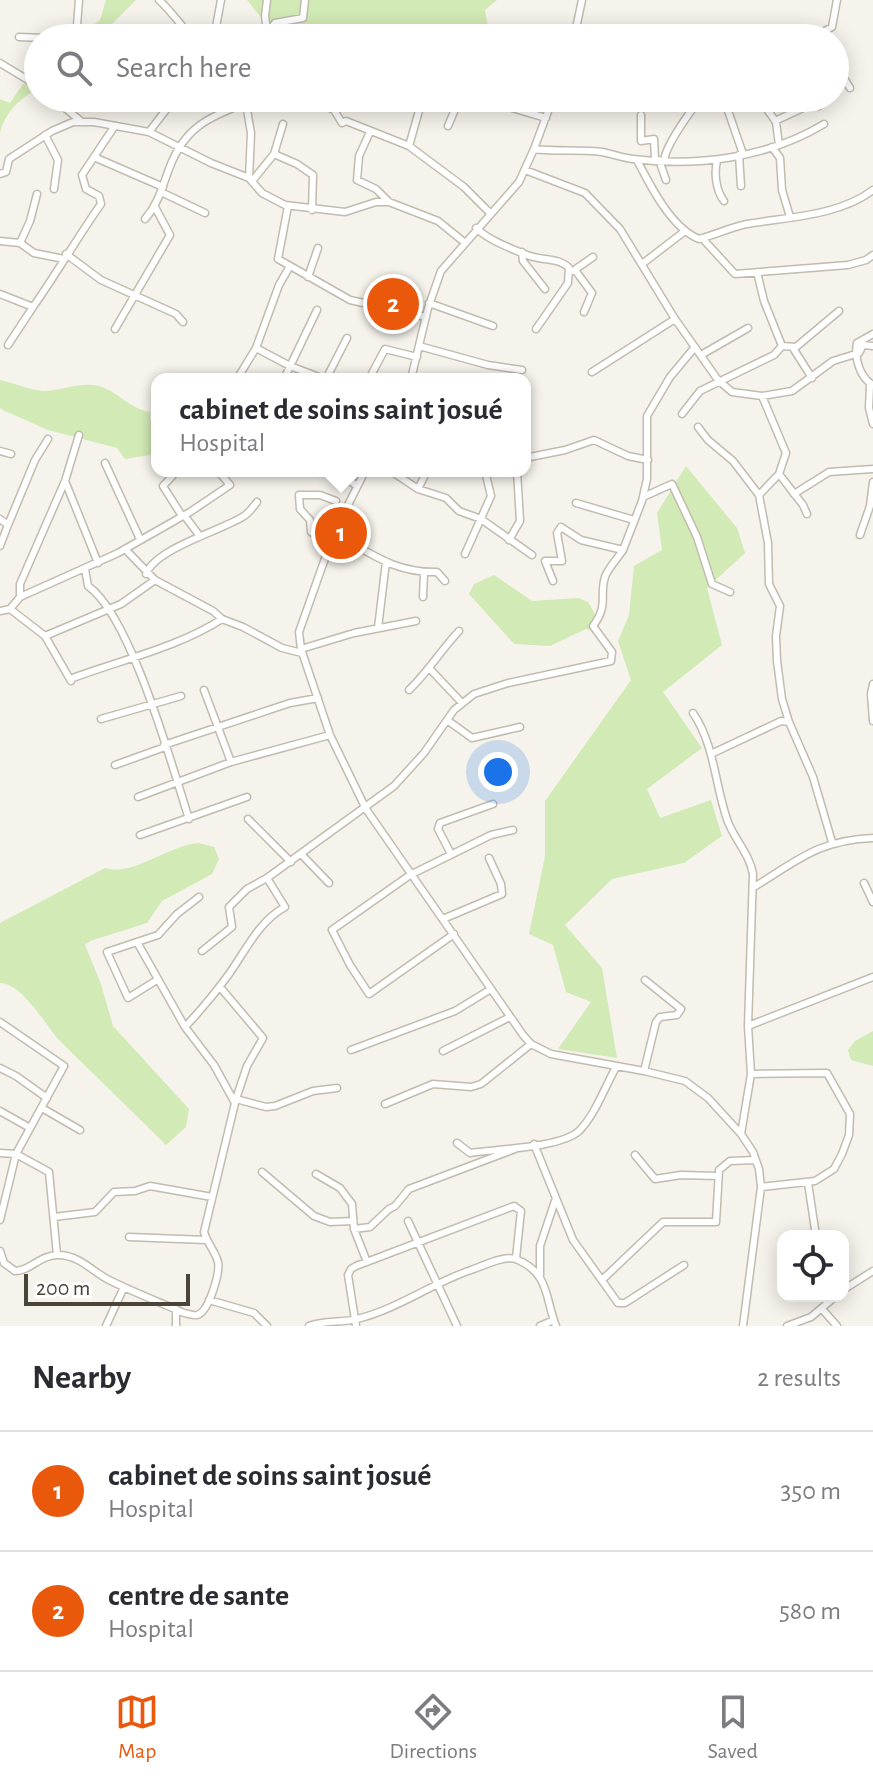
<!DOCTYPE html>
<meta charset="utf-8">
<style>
body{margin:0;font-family:"Alegreya Sans",sans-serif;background:#f2f2f3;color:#2b2b33}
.controls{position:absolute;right:24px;bottom:24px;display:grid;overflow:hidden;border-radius:16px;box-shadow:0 4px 20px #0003}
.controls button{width:72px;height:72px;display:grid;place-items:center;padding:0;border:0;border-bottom:2px solid #e1e1e2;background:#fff;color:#2b2b33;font:40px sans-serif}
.scale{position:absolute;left:24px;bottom:20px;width:166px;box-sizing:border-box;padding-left:8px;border:4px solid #4b4439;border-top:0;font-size:22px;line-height:28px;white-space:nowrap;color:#4b4439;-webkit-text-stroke:6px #fff;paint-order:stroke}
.you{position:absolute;left:498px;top:772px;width:28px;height:28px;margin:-20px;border:6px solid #fff;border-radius:50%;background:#1a73e8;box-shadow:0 0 0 12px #1a73e833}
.badge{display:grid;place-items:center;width:52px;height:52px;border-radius:50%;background:#ea580c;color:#fff;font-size:26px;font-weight:700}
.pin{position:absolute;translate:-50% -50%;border:4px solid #fff;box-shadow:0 2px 8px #0006}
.popup{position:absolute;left:151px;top:373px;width:380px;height:104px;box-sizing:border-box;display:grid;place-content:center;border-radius:16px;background:#fff;filter:drop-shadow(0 2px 6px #0005);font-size:26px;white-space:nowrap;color:#7c7c81}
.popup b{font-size:30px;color:#2b2b33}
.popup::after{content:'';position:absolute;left:50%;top:100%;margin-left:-16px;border:16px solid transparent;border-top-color:#fff}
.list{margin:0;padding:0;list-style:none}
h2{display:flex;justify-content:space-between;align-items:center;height:104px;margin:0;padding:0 32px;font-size:34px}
h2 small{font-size:26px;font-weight:400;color:#7c7c81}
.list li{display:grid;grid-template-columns:52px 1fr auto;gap:24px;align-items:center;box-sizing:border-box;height:120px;padding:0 32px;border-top:2px solid #e1e1e2}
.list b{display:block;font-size:30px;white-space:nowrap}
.list p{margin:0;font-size:26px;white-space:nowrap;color:#7c7c81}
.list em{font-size:26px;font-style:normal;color:#7c7c81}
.icon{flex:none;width:44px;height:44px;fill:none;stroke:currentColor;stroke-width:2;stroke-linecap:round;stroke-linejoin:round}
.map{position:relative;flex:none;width:873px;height:1326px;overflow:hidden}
.search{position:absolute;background:#fff;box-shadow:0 4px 20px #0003;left:24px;right:24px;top:24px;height:88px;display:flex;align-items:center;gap:20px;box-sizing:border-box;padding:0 28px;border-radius:44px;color:#7c7c81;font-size:30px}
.sheet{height:344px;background:#fff}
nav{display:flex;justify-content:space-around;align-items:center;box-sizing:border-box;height:112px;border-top:2px solid #e1e1e2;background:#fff;font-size:22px;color:#7c7c81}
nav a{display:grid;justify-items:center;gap:4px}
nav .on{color:#ea580c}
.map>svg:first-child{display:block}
.green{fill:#d2eab5}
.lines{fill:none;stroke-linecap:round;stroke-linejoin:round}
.minor-casing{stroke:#c2bbae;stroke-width:9}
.minor{stroke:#fff;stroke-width:6}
</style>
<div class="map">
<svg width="873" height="1326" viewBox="0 0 873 1326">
<rect width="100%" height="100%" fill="#f6f3ec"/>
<path class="green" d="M106,0H136L98,38H75L100,20Z
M247,0H497L485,10L490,38H333L322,33L318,38H267V25Z
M38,81V88C20,99 5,112 0,133V99L10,103L23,84Z
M0,380C14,383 29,390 43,391C60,391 76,383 93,385C115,387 128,409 150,412V420L157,427V458L150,455L125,459L117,448L48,430L5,411L0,408Z
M686,466L737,528L745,553L707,588L722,645L663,692L702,748L647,789L660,818L711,800L722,836L684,863L612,879L565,925L602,968L617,1058L558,1049L591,1002L566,992L553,945L529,934L545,856V801L631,680L618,641L629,615L634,566L662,550L657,513Z
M494,575L532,601L578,598L588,602L599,621L597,631L586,629L550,646L514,644L469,594L474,584Z
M199,843L214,847L219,859L212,874L162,901L147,923L90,941L85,945L101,984L113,1026L189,1109L186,1127L166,1145L58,1039C44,1023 23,984 0,983V923L105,868C133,877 168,845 199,843Z
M873,1031V1066L851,1060L848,1050L855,1041Z"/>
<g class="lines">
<defs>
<path id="minor" d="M159,0C172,12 181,26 193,38
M267,0L265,16L268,38
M269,31L275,23L303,18L305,0
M19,37L44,38
M76,38L79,0
M214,38L221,0
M574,38L582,0
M825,38L823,32L832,27L837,0
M0,63L38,86
M835,64L850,88
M53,98L82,122
M245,98L251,133L249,178
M310,98L334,110L342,123L346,121L409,146L464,187L490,213
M491,98L499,104L546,118
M740,98L726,105L743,154
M759,98L776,122L779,145
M814,98L819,106
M125,101L127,98
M641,115V141L654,139L655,160
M775,121L803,108
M448,126L456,107L473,106L491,98
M149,132L175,98
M370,132L359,156L357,180L376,189L388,201
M45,135L58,160L54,189
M409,146L420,107L418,102L409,98
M772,147L780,158L782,190L790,217
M534,149C557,152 580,149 602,152C613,154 622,158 633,159C697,167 768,158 824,124
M274,154L283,124
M739,155L741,186
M94,157L163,187
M637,160C650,185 671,228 699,239C715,235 731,227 747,224C788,217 839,216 873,190
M659,160L666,180
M664,160C667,143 689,114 700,98
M717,161C714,173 716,191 724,201
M525,170L585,193L620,229L675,319L718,380L732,392L762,396L792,391L833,361L859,353L863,345L873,346
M0,174L6,172L9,159L52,131L73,122H94L149,132L211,163L249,178L262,193L285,205L345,212L376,202H389L438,221L464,242
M253,180L274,154L297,164L313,175L312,210
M161,192L205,213
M288,206L278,259L350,300L426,317
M145,219C158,204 162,188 169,169C184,128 208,117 246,103
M476,228C490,241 510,248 527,255C541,261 559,257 569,268L568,283L536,329
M702,238L735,274L848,265L866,260L873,255
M0,241L20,243L34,253L64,259
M20,243L30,221L37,194
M522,252L523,261L545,289
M66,254L101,280L176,314L183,322
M642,264L685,231
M575,270L592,293L584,312
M573,271L593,257
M757,272L764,301L782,346
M308,277L318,248
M0,294L33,307C57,273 77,238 101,204L99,196L86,189L82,175L114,127
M429,303L493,326
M115,329L170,235L155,207
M873,334L857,343C854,358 860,378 873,385
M8,345L33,307
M419,346L488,365L522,370
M256,348L290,366L324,379
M793,348L812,378
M701,355L748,328
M592,372L675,319
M237,379L256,348L279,285L290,266
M284,379L317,310
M326,379L347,338
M369,379L385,349L417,357
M411,379L428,308L441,271L519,182L534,149L553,98
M870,385L869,408L873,424
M762,396L786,453L779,474L759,495L768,543L769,584L780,606L776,636L777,661L782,699L789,722
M682,414L700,391L774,355L782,346L796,347L839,311
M698,427L708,440L733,461L759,495
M0,451L11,454
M525,458L565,450L594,440L628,456L648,460
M105,463L140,539
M177,471L163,486L182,516
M336,471L357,486
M365,471L334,533L299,632L301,649L330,735L366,809L523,1035L531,1044L551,1054L644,1071L685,1081L708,1098L741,1134L753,1152L759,1169L761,1187L743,1326
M391,471L418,489L446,498L459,511L481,519L532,555
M779,474L803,505L807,514
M65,481L98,563
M418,489L427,471
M794,494L829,472L873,469
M643,497L672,484L697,537L712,584L730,592
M576,503L634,520
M184,515L199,535
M0,519L8,525L0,546
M8,525L35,460L48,439
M334,533C371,553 394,573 437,572L445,581
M860,535L870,506L873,482
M509,540L520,521L517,471
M330,544L311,532L310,520L300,509L299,495H320L336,501
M125,549L155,580L213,611L222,619L243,627L282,648L302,653
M465,554L491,496L485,471
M85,569L88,586C131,616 172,766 189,819
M146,574C156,548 221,531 244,516C249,513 253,507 257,502
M553,581L545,561H562L557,533L561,527L581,540L623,550L642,501L647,479V416L670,377L695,347
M20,597L118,553L190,512L230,485L218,471
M423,597L424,573
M10,609L20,597V584L65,481L79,435
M0,611L10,609L45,636L71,681
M378,628L386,562
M45,636L121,604L155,580
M301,649L354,633L416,621
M430,669L462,703
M70,679C120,660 177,648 222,619
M873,684L871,694L873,721
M204,690L231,762
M409,690C428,672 441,650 459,631
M693,713C715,745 715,787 728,822C735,840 750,855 753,874L748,1026L751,1074L741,1134
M101,719L181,696
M447,720L472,738L520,727
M164,745L290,703L318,698
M711,754L781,721L789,722L813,777L832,842
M115,765L165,747
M138,797L231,762L330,735
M248,819L291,862
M140,835L247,797
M301,854L329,883
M451,854L438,829L440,823L493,804
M864,883L873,902
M754,887C798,860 819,840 873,838
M443,919L502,894L501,884L489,858
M454,934L369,994L350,965L332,930L410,875L491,835L513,830
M137,942L185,1027L214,1065L235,1103
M202,951L232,927L229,907L247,889L267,878
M157,980L128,998L107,952L158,935L177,914L199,897
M0,1022L64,1066L16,1154L0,1220
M748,1026L873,977
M185,1027C201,1010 216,992 229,974C246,950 259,921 285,907L267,878L394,786L424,753L454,710L474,694L508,683L611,661L612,652L593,626C609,605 599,596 605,577C608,568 618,558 623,550
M351,1050L455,1011L491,989
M443,1051L510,1017
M0,1068L16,1076L47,1098
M644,1071L656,1022L660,1017L677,1015L681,1009L645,980
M751,1074L827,1073L850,1114L849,1135L842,1154L834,1169L815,1181L761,1187
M236,1099L266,1107L275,1106L313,1091L337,1088
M385,1104L433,1084L471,1087L481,1084L531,1044
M42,1108L80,1130
M0,1111L30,1128
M457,1143L470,1153C497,1149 560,1148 579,1131C595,1115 605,1087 616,1067
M534,1144L573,1240L618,1303H625L684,1265
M0,1153L16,1154L49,1172L57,1255
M635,1155L655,1179L681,1175L718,1176
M262,1172L314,1216L330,1222L353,1221
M316,1174L340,1188L352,1204L354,1229L367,1262
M808,1183L816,1236
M54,1217L95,1212L114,1192L135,1191L150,1186L212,1197
M408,1221L457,1326
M354,1229L370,1227L389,1209L395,1206L409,1189L515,1149
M129,1237L206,1240
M0,1251L4,1263L15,1271C31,1271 40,1254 60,1255C80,1256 93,1272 109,1280C133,1292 159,1302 184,1313C186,1313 194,1316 197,1315C209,1312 220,1273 218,1262C215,1251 207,1243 204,1232L236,1099L247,1066L263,1038L220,987
M540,1275V1246L555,1201
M603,1279L663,1222H716L719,1170L730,1161L756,1160
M843,1290L873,1271
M209,1300L254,1313L267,1326
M822,1309L837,1326
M106,1326L124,1287
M176,1326V1309
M309,1326C325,1320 341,1323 357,1319C398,1309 432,1283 471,1270C483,1266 506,1254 518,1260C550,1274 545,1299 556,1326
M356,1326L348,1275L351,1269L356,1266L514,1206L521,1211L516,1258
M540,1326L554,1320
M787,1326L811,1317L836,1296"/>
</defs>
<use href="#minor" class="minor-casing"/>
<use href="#minor" class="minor"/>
</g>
</svg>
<div class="controls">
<button><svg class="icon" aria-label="locate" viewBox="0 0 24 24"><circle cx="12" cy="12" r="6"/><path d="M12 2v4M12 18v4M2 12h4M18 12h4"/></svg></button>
</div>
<div class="scale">200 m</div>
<div class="you"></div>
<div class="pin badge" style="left:341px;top:533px">1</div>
<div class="popup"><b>cabinet de soins saint josué</b>Hospital</div>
<div class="pin badge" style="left:393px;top:304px">2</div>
<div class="search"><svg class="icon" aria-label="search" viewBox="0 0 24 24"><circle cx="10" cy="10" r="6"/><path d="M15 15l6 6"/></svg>Search here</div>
</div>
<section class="sheet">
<h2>Nearby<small>2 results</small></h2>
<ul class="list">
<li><span class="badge">1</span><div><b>cabinet de soins saint josué</b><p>Hospital</p></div><em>350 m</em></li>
<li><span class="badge">2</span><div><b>centre de sante</b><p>Hospital</p></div><em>580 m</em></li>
</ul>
</section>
<nav>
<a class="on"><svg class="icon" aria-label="map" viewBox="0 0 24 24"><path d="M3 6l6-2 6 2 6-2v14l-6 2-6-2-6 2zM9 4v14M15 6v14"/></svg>Map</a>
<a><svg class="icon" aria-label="directions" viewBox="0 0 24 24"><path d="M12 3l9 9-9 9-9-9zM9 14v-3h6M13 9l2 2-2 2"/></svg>Directions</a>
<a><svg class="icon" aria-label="saved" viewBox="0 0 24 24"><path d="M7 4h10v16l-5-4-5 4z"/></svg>Saved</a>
</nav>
